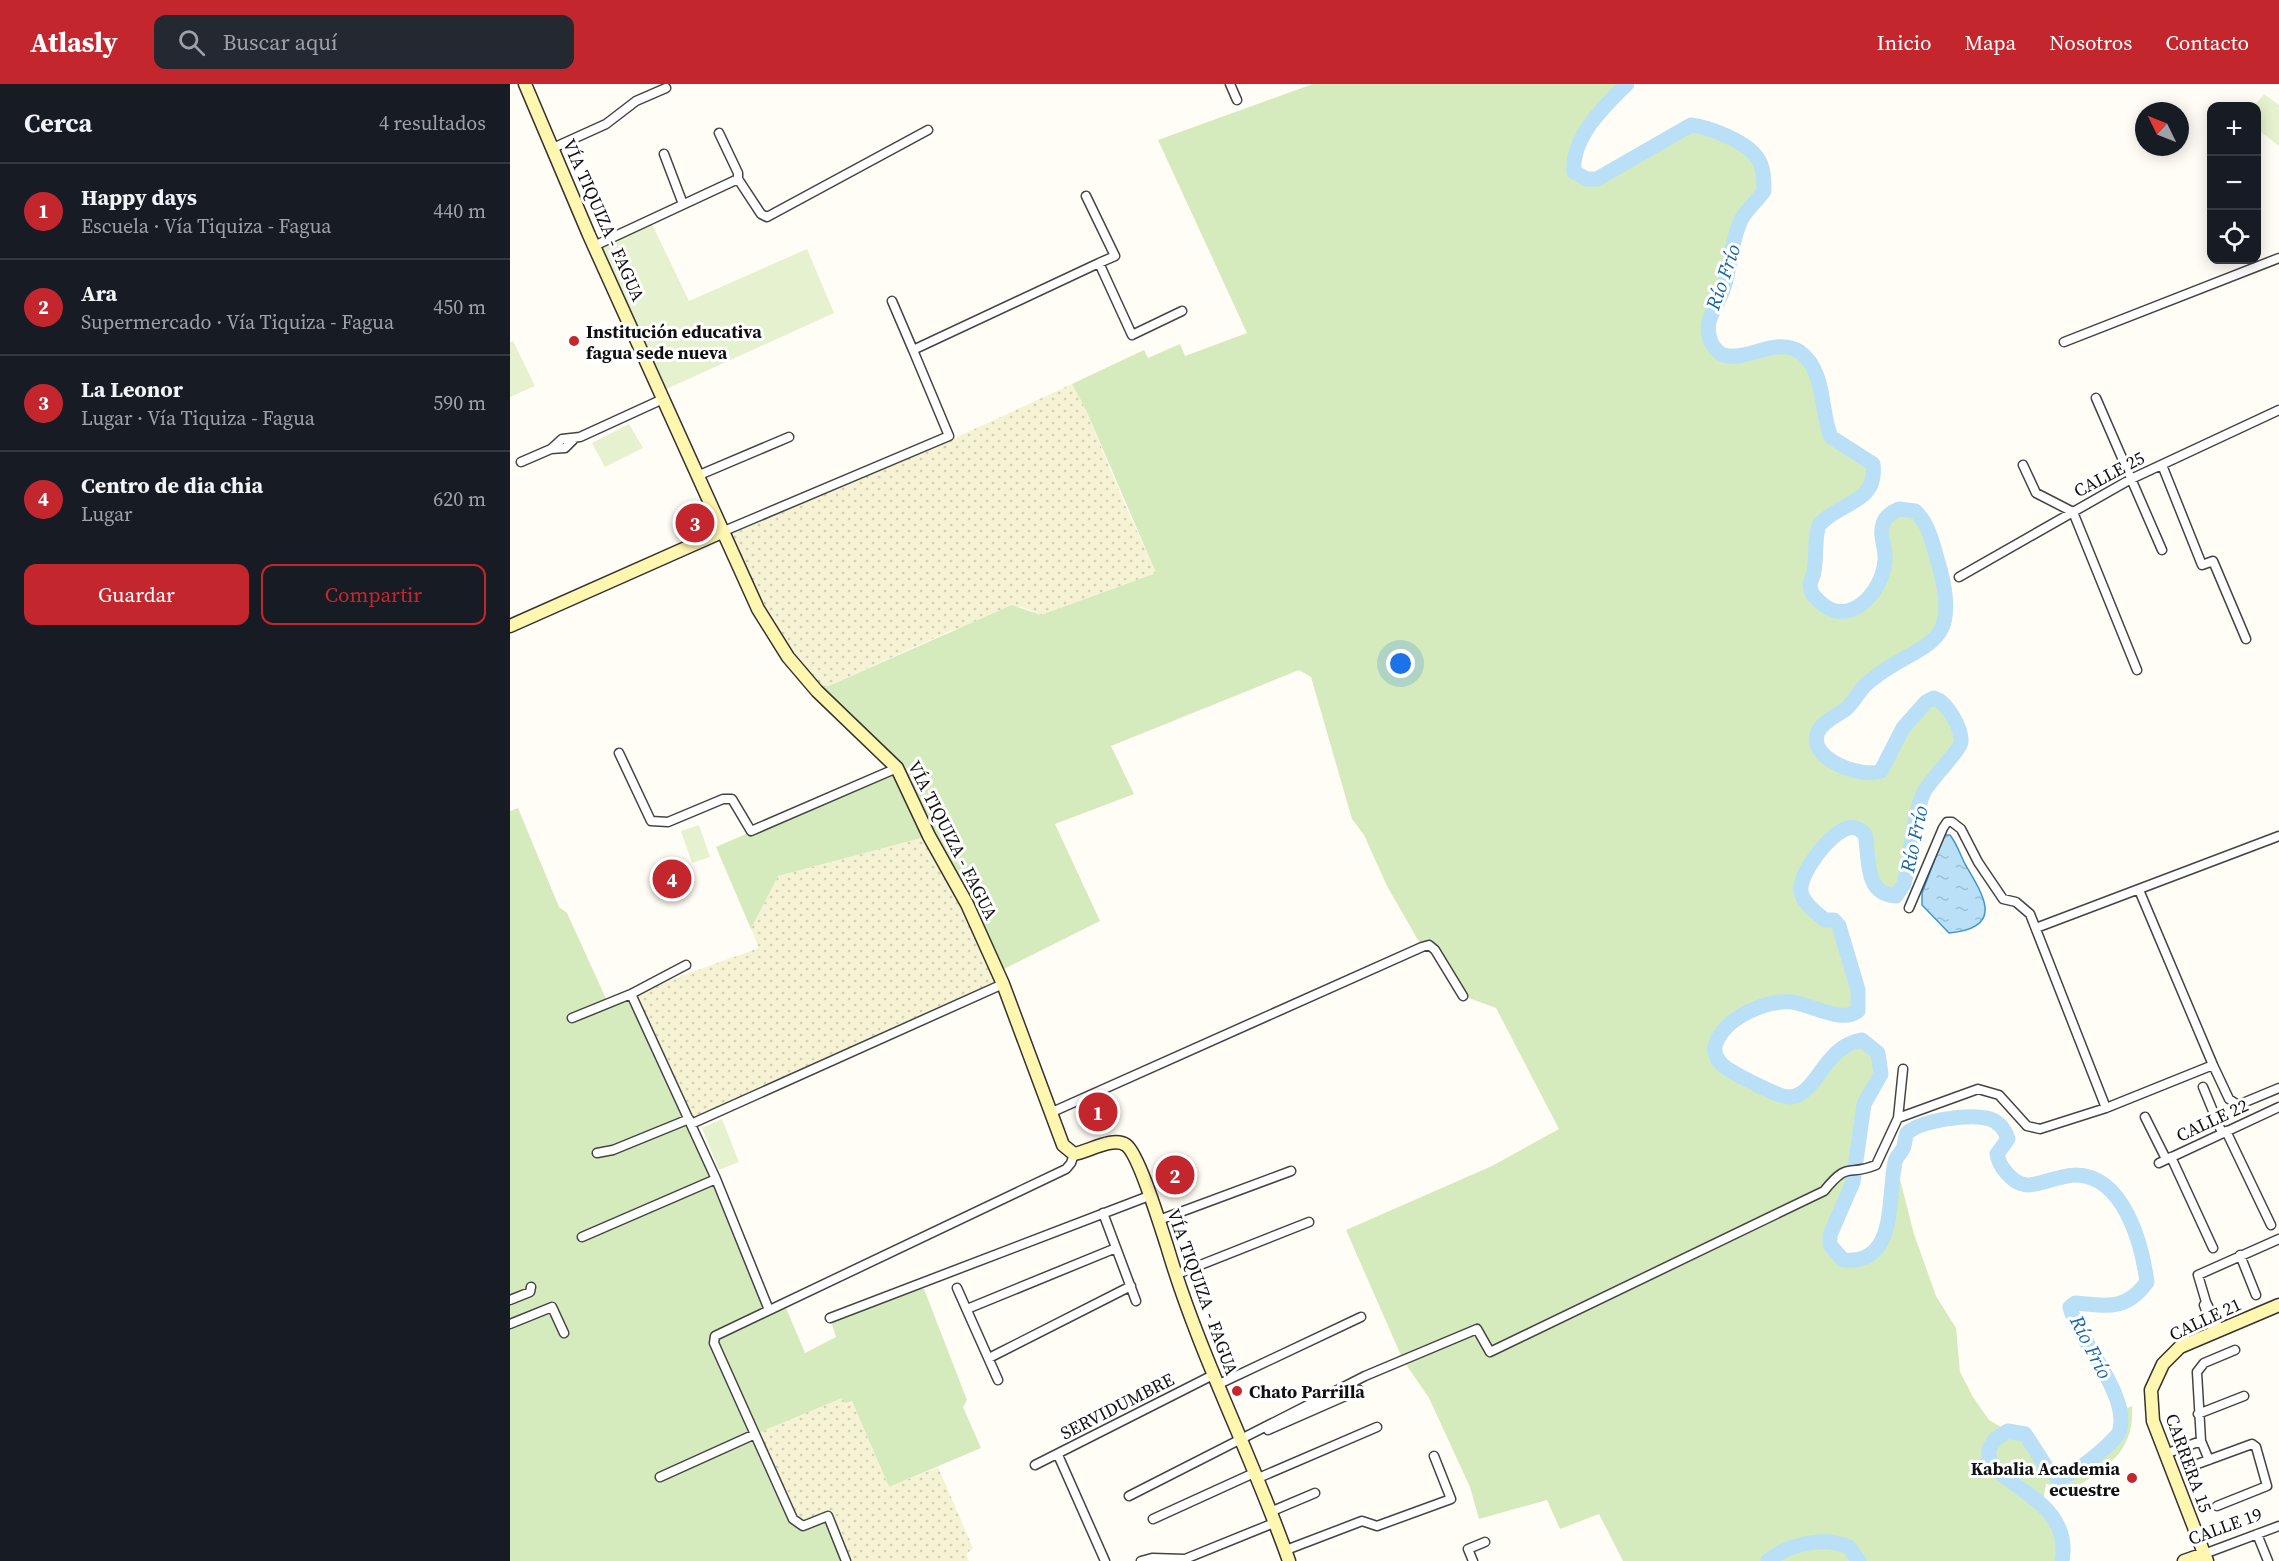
<!DOCTYPE html>
<html lang="es">
<meta charset="utf-8">
<style>
body{margin:0;font-family:"Source Serif 4",serif;background:#242831;color:#f1f3f6}
.controls{position:absolute;right:18px;top:18px;display:grid;overflow:hidden;border-radius:12px;box-shadow:0 3px 15px #0003}
.controls button{width:54px;height:54px;display:grid;place-items:center;padding:0;border:0;border-bottom:2px solid #363941;background:#171b24;color:#f1f3f6;font:30px sans-serif}
.compass{position:absolute;left:1625px;top:18px;width:54px;height:54px;border-radius:50%;background:#171b24;box-shadow:0 3px 15px #0003;rotate:313deg}
.you{position:absolute;left:891px;top:580px;width:21px;height:21px;margin:-15px;border:4px solid #fff;border-radius:50%;background:#1a73e8;box-shadow:0 0 0 9px #1a73e833}
.badge{display:grid;place-items:center;width:39px;height:39px;border-radius:50%;background:#c4262e;color:#fff;font-size:20px;font-weight:700}
.pin{position:absolute;translate:-50% -50%;border:3px solid #fff;box-shadow:0 2px 6px #0006}
.list{margin:0;padding:0;list-style:none}
h2{display:flex;justify-content:space-between;align-items:center;height:78px;margin:0;padding:0 24px;font-size:26px}
h2 small{font-size:20px;font-weight:400;color:#9ea1a6}
.list li{display:grid;grid-template-columns:39px 1fr auto;gap:18px;align-items:center;box-sizing:border-box;height:96px;padding:0 24px;border-top:2px solid #363941}
.list b{display:block;font-size:22px;white-space:nowrap}
.list p{margin:0;font-size:20px;white-space:nowrap;color:#9ea1a6}
.list em{font-size:20px;font-style:normal;color:#9ea1a6}
.actions{display:flex;gap:12px;padding:18px 24px}
.actions a{flex:1;padding:14px 0;border:2px solid #c4262e;border-radius:12px;text-align:center;font-size:21px;color:#c4262e}
.actions .main{background:#c4262e;color:#fff}
.icon{flex:none;width:33px;height:33px;fill:none;stroke:currentColor;stroke-width:2;stroke-linecap:round;stroke-linejoin:round}
.map{position:relative;flex:none;width:1769px;height:1477px;overflow:hidden}
header{display:flex;align-items:center;gap:36px;box-sizing:border-box;height:84px;padding:0 30px;background:#c4262e;color:#fff}
header strong{font-size:28px}
nav{display:flex;gap:33px;margin-inline-start:auto;font-size:21px}
.search{width:420px;height:54px;background:#242831;display:flex;align-items:center;gap:15px;box-sizing:border-box;padding:0 21px;border-radius:12px;color:#9ea1a6;font-size:22px}
main{display:flex}
aside{flex:1;background:#171b24}
.map>svg:first-child{display:block}
.farmland{fill:url(#farmland-dots)}
.grass{fill:#d5ebbd}
.pitch{fill:#e6f2cf}
.water{fill:url(#water-ripples);stroke:#3f96cf;stroke-width:1.5}
.lines{fill:none;stroke-linecap:round;stroke-linejoin:round}
.river{stroke:#b9e0f7;stroke-width:15}
.street-casing{stroke:#444;stroke-width:11}
.secondary-casing{stroke:#333;stroke-width:15}
.street{stroke:#fff;stroke-width:8}
.secondary{stroke:#fff6b0;stroke-width:12}
.poi-dot{fill:#c4262e;stroke:#fff;stroke-width:2}
.labels{text-anchor:middle;dominant-baseline:central;stroke-width:6;stroke-linejoin:round;paint-order:stroke}
.street-label{font-size:18px;fill:#111;stroke:#fff}
.poi-label{font-size:18px;font-weight:bold;fill:#111;stroke:#fff;text-anchor:start}
.water-label{font-size:20px;font-style:italic;fill:#1768a6;stroke:#fff}
</style>
<header>
<strong>Atlasly</strong>
<div class="search"><svg class="icon" aria-label="search" viewBox="0 0 24 24"><circle cx="10" cy="10" r="6"/><path d="M15 15l6 6"/></svg>Buscar aquí</div>
<nav><a>Inicio</a><a>Mapa</a><a>Nosotros</a><a>Contacto</a></nav>
</header>
<main>
<aside>
<h2>Cerca<small>4 resultados</small></h2>
<ul class="list">
<li><span class="badge">1</span><div><b>Happy days</b><p>Escuela · Vía Tiquiza - Fagua</p></div><em>440 m</em></li>
<li><span class="badge">2</span><div><b>Ara</b><p>Supermercado · Vía Tiquiza - Fagua</p></div><em>450 m</em></li>
<li><span class="badge">3</span><div><b>La Leonor</b><p>Lugar · Vía Tiquiza - Fagua</p></div><em>590 m</em></li>
<li><span class="badge">4</span><div><b>Centro de dia chia</b><p>Lugar</p></div><em>620 m</em></li>
</ul>
<div class="actions"><a class="main">Guardar</a><a>Compartir</a></div>
</aside>
<div class="map">
<svg width="1769" height="1477" viewBox="0 0 1769 1477">
<defs>
<pattern id="farmland-dots" width="8" height="8" patternUnits="userSpaceOnUse" patternTransform="scale(1.5)"><rect width="8" height="8" fill="#f6f3d4"/><path d="M2 2h.1M6 6h.1" fill="none" stroke="#d2cfb5" stroke-width="1.8" stroke-linecap="round"/></pattern>
<pattern id="water-ripples" width="26" height="14" patternUnits="userSpaceOnUse" patternTransform="scale(1.5)"><rect width="26" height="14" fill="#b9e0f7"/><path d="M2 4q2-2 4 0t4 0M15 11q2-2 4 0t4 0" fill="none" stroke="#9ebfd3"/></pattern>
</defs>
<rect width="100%" height="100%" fill="#fffdf5"/>
<path class="farmland" d="M562,300L576,326L612,414L646,489L531,531L512,523L496,524L467,539L440,547L307,607L278,573L214,447L439,352L445,354Z
M419,752L493,900L181,1040L121,910L249,864L241,845L268,792Z
M332,1313L342,1317L379,1403L428,1383L463,1464L456,1470L459,1477H336L287,1440L243,1351Z"/>
<path class="grass" d="M803,0H1117C1094,22 1061,54 1064,88L1077,95H1087L1181,41C1199,43 1238,59 1248,75C1254,84 1254,97 1254,107C1247,117 1236,126 1231,136C1221,157 1221,181 1214,203C1208,223 1192,236 1201,258C1204,264 1210,271 1218,272C1240,275 1269,253 1290,268C1316,287 1310,327 1321,353C1331,363 1346,365 1357,374C1391,401 1322,427 1309,441C1307,447 1301,505 1302,508C1309,529 1335,532 1351,522C1363,515 1375,487 1374,474C1374,459 1365,443 1378,431C1419,394 1443,519 1435,542C1427,566 1377,581 1359,598C1347,608 1341,622 1328,631C1321,636 1311,640 1308,648C1298,675 1353,695 1371,687L1393,644L1416,618L1424,614C1437,618 1452,644 1451,658C1450,667 1419,696 1413,710C1403,738 1401,771 1394,800L1386,812C1353,810 1360,774 1355,750C1350,746 1345,742 1338,744C1320,749 1289,789 1291,807C1292,819 1307,828 1314,836H1324L1329,842L1348,906V927C1332,940 1300,920 1283,918C1265,916 1237,926 1222,937C1179,971 1228,994 1259,1004C1265,1007 1273,1013 1279,1013C1286,1013 1295,1009 1300,1004C1304,999 1305,993 1309,988C1320,970 1347,943 1366,966C1371,972 1372,981 1371,988C1368,1000 1357,1008 1354,1020C1347,1044 1350,1072 1344,1097C1339,1115 1329,1134 1320,1151C1320,1181 1359,1185 1371,1159C1382,1135 1382,1102 1385,1076L1404,1150L1426,1212L1446,1244L1450,1288L1463,1313L1479,1336L1498,1347L1515,1350L1537,1384L1548,1394C1562,1392 1604,1360 1610,1347C1613,1341 1611,1335 1609,1328L1622,1322C1625,1366 1598,1384 1564,1404L1536,1400L1532,1422C1550,1436 1556,1454 1552,1477H1113L1089,1430L1050,1445L1037,1416L969,1435L960,1403L919,1314L893,1276L836,1146L982,1082L1049,1045L986,924L953,912L925,866L912,863L877,802L854,751L842,735L801,593L789,586L601,662L624,710L545,740L590,837L488,888L419,752L268,792L241,845L206,763L386,684L307,607L502,521L531,531L646,489L576,326L562,300L634,266L638,274L670,260L675,272L737,249L648,56Z
M8,724L49,823L57,829L98,919L121,910L258,1225L274,1219L295,1269L326,1253L320,1234L402,1203L414,1205L457,1316L453,1323L471,1364L379,1403L342,1317L335,1319L332,1314L243,1351L287,1440L318,1432L336,1477H0V727Z"/>
<path class="pitch" d="M1754,10L1769,21V62L1747,45L1746,22H1744Z
M140,136L179,217L297,165L324,229L150,308L84,162Z
M3,257L25,302L0,313V258Z
M119,340L133,364L95,383L82,359Z
M189,741L200,773L182,779L171,747Z
M212,1035L229,1078L209,1086L192,1044Z"/>
<path class="water" d="M1434,751H1440C1447,760 1450,770 1455,780C1474,812 1495,844 1439,849L1412,821V809Z"/>
<g class="lines">
<path class="river" d="M1117,0C1094,22 1061,54 1064,88L1077,95H1087L1181,41C1199,43 1238,58 1248,75C1254,84 1254,97 1254,107C1247,117 1236,126 1231,136C1221,157 1221,181 1214,203C1208,223 1192,235 1201,258C1204,264 1210,271 1218,272C1240,275 1268,253 1290,268C1316,287 1310,327 1321,353L1363,380C1368,420 1330,417 1309,441C1304,455 1307,472 1304,487C1304,491 1301,496 1300,500C1300,507 1303,512 1308,516C1337,547 1373,509 1375,476C1376,463 1369,453 1373,440C1375,432 1382,428 1389,425L1405,427C1420,440 1424,466 1430,485C1452,568 1410,556 1360,597C1350,604 1345,617 1336,625C1328,631 1312,638 1308,648C1296,675 1353,695 1371,687L1393,644L1416,618L1424,614C1437,618 1452,644 1451,658C1450,667 1419,696 1413,710C1402,738 1401,771 1394,800L1386,812C1353,810 1360,774 1355,750C1350,746 1345,742 1338,744C1320,749 1289,789 1291,807C1292,819 1307,829 1315,836H1324L1329,842L1348,906V927C1332,940 1300,920 1282,918C1256,916 1216,933 1206,959C1202,969 1209,980 1218,985C1229,992 1270,1014 1280,1013C1308,1011 1312,963 1352,956L1368,969L1371,990L1354,1020L1343,1098L1320,1151V1161L1333,1176C1388,1181 1377,1116 1385,1078C1386,1072 1392,1069 1394,1062C1395,1058 1395,1053 1397,1049C1412,1036 1461,1029 1480,1035C1489,1038 1495,1046 1498,1055L1487,1070C1489,1083 1503,1100 1517,1101C1525,1102 1552,1091 1566,1091C1614,1092 1632,1160 1637,1198C1616,1227 1597,1222 1565,1219L1560,1223C1568,1257 1622,1312 1609,1349C1598,1363 1565,1391 1548,1394L1537,1384L1515,1350L1498,1347L1485,1355L1479,1365C1474,1402 1564,1410 1552,1477
M1258,1477C1278,1460 1314,1452 1339,1463L1349,1477"/>
<defs>
<path id="street" d="M720,0L727,16
M209,49L228,89V95L251,130L257,133L418,46
M43,64L96,40L126,17L156,4
M154,70L173,120
M576,112L605,172L589,179
M84,162L228,95
M382,217L403,266
M1554,258L1769,174
M1586,314L1652,466
M41,365L55,364L64,355
M11,378L41,365L52,355L70,353L153,315
M1513,381L1526,409L1563,428L1627,586
M1652,381L1692,481L1703,477L1736,555
M187,392L279,353
M214,447L439,352L403,266L589,179L622,251L672,227
M1449,493L1621,395L1769,326
M109,669L141,737L158,738L213,715H222L241,747L387,684
M1629,806L1703,981
M1399,824L1433,744L1437,738H1442L1451,745L1468,778L1493,815L1506,818L1520,830L1596,1024
M1526,844L1769,752
M121,910L206,1095L259,1226
M62,934L121,910L176,881
M1693,1003L1712,1049
M540,1029L912,863L919,861L925,866L953,912
M1635,1033L1656,1075
M1388,1034L1393,985
M181,1040L493,900
M1716,1047L1761,1141
M87,1069L103,1066L179,1035
M1661,1073L1703,1164
M1649,1079L1769,1023
M593,1129L626,1217
M649,1136L781,1087
M72,1153L206,1095
M1730,1171L1746,1211
M665,1191L799,1138
M447,1204L488,1296
M0,1216L20,1208L21,1203
M1696,1218L1694,1221L1704,1249
M457,1225L606,1164
M320,1234L639,1112
M0,1240L42,1223L54,1249
M1710,1246L1696,1218L1688,1191L1769,1155
M479,1274L621,1202
M707,1301L851,1233
M1688,1330L1734,1312
M758,1346L849,1306
M1655,1370L1691,1357
M548,1371L595,1477
M1699,1376L1691,1357L1687,1288L1694,1279L1725,1266
M525,1381L703,1291
M1682,1382L1742,1360L1746,1363L1757,1402L1707,1422
M150,1393L243,1351
M746,1395L867,1343
M619,1412L855,1292L967,1245L980,1268L1314,1107C1339,1076 1337,1093 1366,1081L1388,1034L1468,1005L1489,1011L1517,1042L1530,1045L1596,1024L1703,981L1719,1015L1728,1021L1769,1004
M760,1428L805,1409
M643,1435L744,1389
M1747,1450L1758,1477
M776,1466L852,1437L867,1442L941,1415L924,1372
M1694,1470L1769,1442
M336,1477L318,1432L293,1442L283,1435L204,1259L205,1252L556,1085L561,1079L564,1070
M631,1477L642,1474L675,1475L764,1439
M963,1477L958,1465L975,1458"/>
<path id="secondary" d="M15,0L79,151L248,525L278,573L307,607L387,684L419,752L457,820L493,900L553,1061L564,1070C578,1068 603,1052 616,1061C629,1070 651,1144 657,1162C689,1271 742,1371 779,1477
M0,542L214,447
M1674,1477L1694,1470
M1697,1477L1643,1337L1641,1306L1653,1280L1670,1263L1769,1221"/>
</defs>
<use href="#street" class="street-casing"/>
<use href="#secondary" class="secondary-casing"/>
<use href="#street" class="street"/>
<use href="#secondary" class="secondary"/>
</g>
<g class="poi-dot">
<circle cx="64" cy="257" r="6"/>
<circle cx="727" cy="1307" r="6"/>
<circle cx="1622" cy="1394" r="6"/>
</g>
<g class="labels">
<g class="street-label">
<text transform="translate(94 136) rotate(66)">VÍA TIQUIZA - FAGUA</text>
<text transform="translate(1599 390) rotate(-28)">CALLE 25</text>
<text transform="translate(443 756) rotate(63)">VÍA TIQUIZA - FAGUA</text>
<text transform="translate(1702 1036) rotate(-25)">CALLE 22</text>
<text transform="translate(693 1208) rotate(70)">VÍA TIQUIZA - FAGUA</text>
<text transform="translate(1695 1235) rotate(-25)">CALLE 21</text>
<text transform="translate(607 1322) rotate(-27)">SERVIDUMBRE</text>
<text transform="translate(1679 1379) rotate(70)">CARRERA 15</text>
<text transform="translate(1715 1442) rotate(-20)">CALLE 19</text>
</g>
<g class="poi-label">
<text x="76" y="247">Institución educativa<tspan x="76" dy="21">fagua sede nueva</tspan></text>
<text x="739" y="1307">Chato Parrilla</text>
<text x="1610" y="1384" text-anchor="end">Kabalia Academia<tspan x="1610" dy="21">ecuestre</tspan></text>
</g>
<g class="water-label">
<text transform="translate(1213 193) rotate(-71)">Río Frío</text>
<text transform="translate(1404 755) rotate(-78)">Río Frío</text>
<text transform="translate(1581 1263) rotate(63)">Río Frío</text>
</g>
</g>
</svg>
<div class="controls">
<button>+</button>
<button>−</button>
<button><svg class="icon" aria-label="locate" viewBox="0 0 24 24"><circle cx="12" cy="12" r="6"/><path d="M12 2v4M12 18v4M2 12h4M18 12h4"/></svg></button>
</div>
<svg class="compass" viewBox="-18 -18 36 36"><path d="M0-13l5 13h-10z" fill="#e53935"/><path d="M0 13l5-13h-10z" fill="#9ea1a6"/></svg>
<div class="you"></div>
<div class="pin badge" style="left:588px;top:1028px">1</div>
<div class="pin badge" style="left:665px;top:1091px">2</div>
<div class="pin badge" style="left:185px;top:439px">3</div>
<div class="pin badge" style="left:162px;top:795px">4</div>
</div>
</main>
